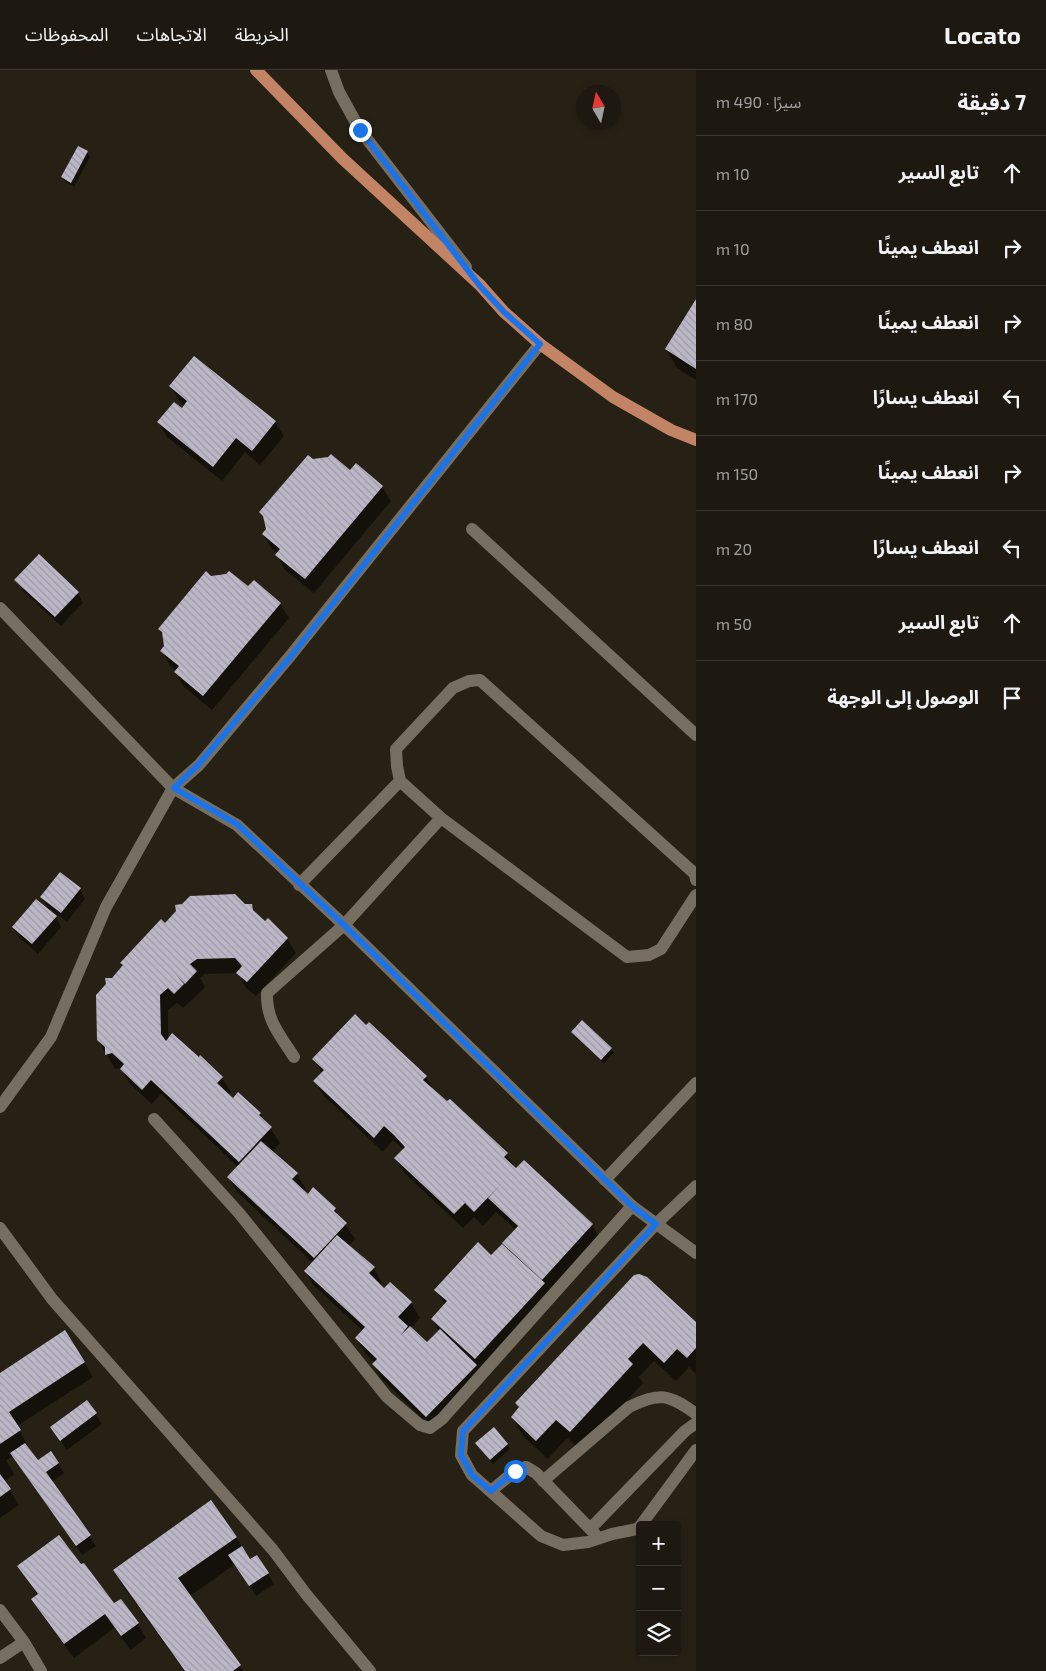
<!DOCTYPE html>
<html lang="ar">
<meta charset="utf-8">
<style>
body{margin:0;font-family:"Exo 2","Noto Sans Arabic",sans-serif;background:#252219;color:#f1f3f6;direction:rtl}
.controls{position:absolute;right:15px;bottom:15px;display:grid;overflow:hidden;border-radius:5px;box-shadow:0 2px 8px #0003}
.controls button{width:45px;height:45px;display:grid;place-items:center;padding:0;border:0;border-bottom:1px solid #3b3830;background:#1d1910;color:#f1f3f6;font:25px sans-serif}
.compass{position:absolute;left:576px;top:15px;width:45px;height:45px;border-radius:50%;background:#1d1910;box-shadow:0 2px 8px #0003;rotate:351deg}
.stop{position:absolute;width:15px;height:15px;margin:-11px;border:4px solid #1a73e8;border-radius:50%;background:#fff}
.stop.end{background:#1a73e8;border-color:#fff;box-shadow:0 1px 5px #0008}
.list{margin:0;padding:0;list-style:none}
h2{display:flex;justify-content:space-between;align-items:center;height:65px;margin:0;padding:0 20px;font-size:21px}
h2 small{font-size:16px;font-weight:400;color:#a0a09f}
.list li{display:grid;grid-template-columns:32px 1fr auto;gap:15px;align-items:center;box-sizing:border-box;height:75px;padding:0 20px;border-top:1px solid #3b3830}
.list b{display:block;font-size:19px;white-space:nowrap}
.list em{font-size:16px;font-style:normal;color:#a0a09f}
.icon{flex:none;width:28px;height:28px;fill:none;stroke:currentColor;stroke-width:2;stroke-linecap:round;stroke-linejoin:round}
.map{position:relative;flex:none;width:696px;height:1601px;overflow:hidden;direction:ltr}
header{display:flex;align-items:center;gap:30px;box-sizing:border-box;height:70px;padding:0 25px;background:#1d1910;border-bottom:1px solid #3b3830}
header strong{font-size:24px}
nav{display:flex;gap:28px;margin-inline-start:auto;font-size:18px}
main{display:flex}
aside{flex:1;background:#1d1910}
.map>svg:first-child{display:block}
.shadow{fill:#0007}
.building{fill:url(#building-back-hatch)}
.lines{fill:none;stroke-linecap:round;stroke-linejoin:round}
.lane{stroke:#766f61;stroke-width:12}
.street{stroke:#766f61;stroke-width:12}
.primary{stroke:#c28465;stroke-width:12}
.route{stroke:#1a73e8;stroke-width:6}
</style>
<header>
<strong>Locato</strong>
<nav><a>الخريطة</a><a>الاتجاهات</a><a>المحفوظات</a></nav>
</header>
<main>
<aside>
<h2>7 دقيقة<small>سيرًا · 490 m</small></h2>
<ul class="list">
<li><svg class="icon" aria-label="ahead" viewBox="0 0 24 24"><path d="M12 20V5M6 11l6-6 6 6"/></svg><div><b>تابع السير</b></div><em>10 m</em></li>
<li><svg class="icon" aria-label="right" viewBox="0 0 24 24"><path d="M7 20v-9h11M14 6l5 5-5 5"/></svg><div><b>انعطف يمينًا</b></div><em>10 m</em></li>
<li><svg class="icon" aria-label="right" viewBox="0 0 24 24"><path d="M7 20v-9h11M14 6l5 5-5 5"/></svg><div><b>انعطف يمينًا</b></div><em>80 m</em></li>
<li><svg class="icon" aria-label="left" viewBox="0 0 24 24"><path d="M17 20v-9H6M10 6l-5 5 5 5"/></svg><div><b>انعطف يسارًا</b></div><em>170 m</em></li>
<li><svg class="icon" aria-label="right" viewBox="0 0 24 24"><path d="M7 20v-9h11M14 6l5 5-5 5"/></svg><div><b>انعطف يمينًا</b></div><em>150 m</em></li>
<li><svg class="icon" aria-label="left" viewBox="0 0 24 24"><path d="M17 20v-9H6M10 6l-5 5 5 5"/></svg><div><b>انعطف يسارًا</b></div><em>20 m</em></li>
<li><svg class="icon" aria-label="ahead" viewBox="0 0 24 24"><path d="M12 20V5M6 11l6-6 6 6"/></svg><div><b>تابع السير</b></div><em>50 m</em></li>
<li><svg class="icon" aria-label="arrive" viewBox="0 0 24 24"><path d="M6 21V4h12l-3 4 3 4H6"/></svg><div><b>الوصول إلى الوجهة</b></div></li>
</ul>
</aside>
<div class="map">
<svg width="696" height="1601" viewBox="0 0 696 1601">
<defs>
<pattern id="building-back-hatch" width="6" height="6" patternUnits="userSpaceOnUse" patternTransform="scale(1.25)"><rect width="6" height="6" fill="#bcb7c7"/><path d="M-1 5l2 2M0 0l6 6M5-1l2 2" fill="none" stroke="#9d99a4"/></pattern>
</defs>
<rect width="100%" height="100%" fill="#272115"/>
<path class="shadow" d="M79,77L87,82L90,87L74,117L65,112L62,107Z
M696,232V310L677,298L666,279Z
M171,317L275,352L284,366L260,395L245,382L222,411L167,367L159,353L182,340L185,336L179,331Z
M329,389L350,402L382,417L391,431L314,523L285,500L277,485L278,484L272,479L263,464L313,390Z
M211,507L280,534L289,548L212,640L184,617L175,602L176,601L170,596L162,581L166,576L164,567L159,559Z
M16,510L78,523L83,533L61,556L22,520Z
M80,819L85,829L67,852L50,839L49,840L41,827Z
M245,835H251L258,846L287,868L296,883L256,926L246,918L238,903L205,904L200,908L205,917L194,928L183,938L177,933L168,940V970L222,1008L231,1022L228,1025L233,1029L260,1043L280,1073L272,1082L297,1104L306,1119L303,1121L308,1125L335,1139L355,1169L348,1176L374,1198L382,1213L380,1215L384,1220L390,1214L411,1233L420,1248L411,1258L427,1274L439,1261L432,1249L445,1235L436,1220L491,1187L509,1181L504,1173L516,1160L496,1142L483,1156L474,1147L463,1158L404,1103L396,1088L404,1080L393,1070L383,1082L324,1026L315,1012L322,1003L314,989L369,954L426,1007L435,1022L507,1084L516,1100L524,1092L592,1155L601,1170L435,1361L382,1309L374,1295L375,1293L365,1283L356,1268L363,1261L314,1216L305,1201L313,1193L237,1122L228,1107L238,1097L161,1024L152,1034L130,1014L121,998L115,999L98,970L112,909L124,896L122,893L165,855Z
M56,847L61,857L38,884L19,867L13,857Z
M573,962L611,979L614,983L604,993L575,967Z
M635,1207L696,1254V1304L689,1297L676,1311L654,1291L639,1307L643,1313L581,1380L567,1368L548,1389L523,1366L512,1347L520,1339L517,1334Z
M84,1292L93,1307L17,1356L28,1376L26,1377L37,1392L58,1393L64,1403L52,1412L96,1476L82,1485L13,1386L6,1390L14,1404L4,1412L19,1435L0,1448V1304Z
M87,1331L102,1354L67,1380L51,1357Z
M507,1374L510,1379L493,1394L480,1378Z
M236,1467L250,1491L268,1504L274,1514L256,1526L235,1494L190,1526L243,1601H184L125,1519L114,1500Z
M18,1496L114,1535L138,1554L146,1568L131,1580L114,1558L74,1588L41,1544L33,1529L38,1526Z"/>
<path class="building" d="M78,76L88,81L71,113L61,107Z
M696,229V299L665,279Z
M194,286L276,351L252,381L236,368L213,397L157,352L174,332L182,338L187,331L169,316Z
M331,384L350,400L356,393L383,416L305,509L275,485L280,479L262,464L266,459L263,446L259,442L308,385L313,389L328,387Z
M39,484L79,522L55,547L14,510Z
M206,501L211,506L226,504L229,501L248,516L254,510L281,533L203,626L174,602L179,596L160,581L164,576L162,562L158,559Z
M60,802L81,818L61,843L40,827Z
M235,824L245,834H252L253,840L265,851L268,848L288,868L247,912L236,903L242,896L235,888L197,889L190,894L197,901L185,914L176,905L184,914L174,924L168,918L160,925L161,964L166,971L172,963L199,987L200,985L223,1007L217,1013L233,1028L238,1022L261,1043L259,1045L272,1057L239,1092L151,1010L142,1020L120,999L124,994L112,983L105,985V977L97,970L96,925L106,914L105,908H112L123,895L120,893L161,849L165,853L176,841L175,835L182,834L190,826Z
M36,829L57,846L32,874L12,857Z
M355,944L366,955L369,952L427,1006L423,1010L447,1031L450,1029L508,1083L504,1087L516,1098L524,1090L593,1154L542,1210L502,1173L518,1156L488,1128L503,1112L474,1142L465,1133L454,1144L394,1088L405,1077L394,1065L384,1056L374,1068L313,1011L324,1000L312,989Z
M582,950L612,978L601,990L571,962Z
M261,1071L298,1103L292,1109L308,1124L313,1117L336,1138L334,1141L347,1153L314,1188L227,1107Z
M337,1165L375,1197L369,1203L384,1218L390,1212L412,1232L398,1247L408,1256L401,1265L410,1256L427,1272L440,1259L477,1295L426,1347L372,1294L377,1289L355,1268L365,1257L304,1201Z
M478,1172L491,1185L502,1174L545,1213L475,1289L431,1249L447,1231L434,1220Z
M639,1204L647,1207L696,1252V1278L687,1288L677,1279L664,1293L643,1273L628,1289L633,1294L570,1362L556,1350L536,1371L511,1347L519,1337L515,1333L634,1205Z
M65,1260L85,1292L9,1342L21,1360L0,1374V1303Z
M87,1330L97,1343L60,1371L50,1357Z
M494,1357L508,1374L490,1390L475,1373Z
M25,1373L38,1390L51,1381L59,1393L46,1402L91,1465L76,1476L10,1383Z
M0,1404L11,1419L0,1427Z
M211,1430L237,1467L178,1508L241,1595L233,1601H185L113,1500Z
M59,1465L81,1494L84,1493L114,1533L121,1529L139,1553L121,1566L105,1544L64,1574L31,1529L38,1524L17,1496Z
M242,1476L250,1489L257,1485L269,1503L249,1516L228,1485Z"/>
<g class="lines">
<path class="lane" d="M472,459L696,665
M154,1049L239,1143L387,1327L420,1355L430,1358L442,1349L632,1136
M605,1110L696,1013
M543,1411L629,1337C659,1322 669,1324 696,1344
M491,1421L515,1401L526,1397L536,1403L595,1464
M641,1455L696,1380
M640,1456L637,1459L612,1464L588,1472L563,1475L541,1466L472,1405L461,1385L463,1361L656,1154
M590,1459L685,1361L696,1353"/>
<path class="street" d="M331,0L339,22L360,60L466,197
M0,538L173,718L237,755L344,855L632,1136L696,1183
M696,810L695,804L480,610L469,611L453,618L396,679L397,696L400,711L441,748L627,887L649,885L661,879L696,825
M299,815L400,711
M294,987C280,965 266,950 267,923L344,855L441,748
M0,1037L51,967L106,837L173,718L199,695L291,585L540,274
M656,1154L696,1116
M0,1158L52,1229L273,1480L306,1524L370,1601
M0,1540L24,1572L41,1601
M0,1588L24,1572"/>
<path class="primary" d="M256,0L343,89L480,215L504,242L540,274L613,327L671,360L696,370"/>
</g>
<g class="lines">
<path class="route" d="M360,60L480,216L504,242L540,274L292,585L199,694L174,718L237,754L344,855L632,1136L656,1154L463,1361L461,1385L472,1405L491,1421L515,1401"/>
</g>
</svg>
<div class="controls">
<button>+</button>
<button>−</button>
<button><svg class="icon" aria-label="layers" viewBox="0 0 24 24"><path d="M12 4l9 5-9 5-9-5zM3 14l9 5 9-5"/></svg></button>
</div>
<svg class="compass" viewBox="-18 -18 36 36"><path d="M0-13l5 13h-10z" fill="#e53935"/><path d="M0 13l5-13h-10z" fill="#a0a09f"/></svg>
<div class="stop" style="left:515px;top:1401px"></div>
<div class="stop end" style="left:360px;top:60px"></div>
</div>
</main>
